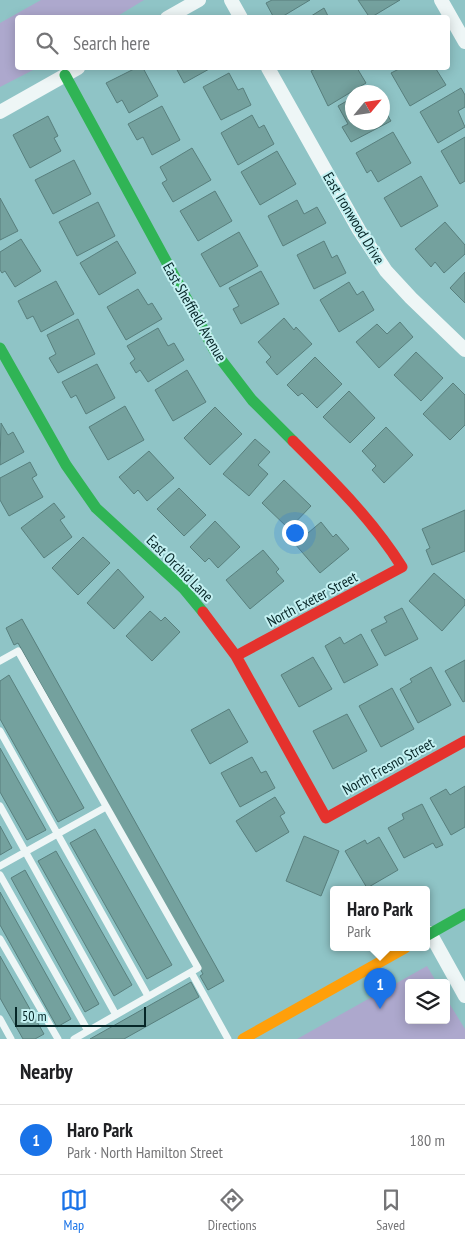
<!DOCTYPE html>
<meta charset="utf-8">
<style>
body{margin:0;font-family:"PT Sans Narrow",sans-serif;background:#f6f6f6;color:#202124}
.controls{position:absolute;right:15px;bottom:15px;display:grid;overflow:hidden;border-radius:5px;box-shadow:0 2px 12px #0003}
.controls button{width:45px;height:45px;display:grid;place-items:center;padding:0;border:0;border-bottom:1px solid #e0e0e0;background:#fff;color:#202124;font:25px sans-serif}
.compass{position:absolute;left:345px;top:85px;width:45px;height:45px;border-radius:50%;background:#fff;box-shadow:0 2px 12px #0003;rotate:61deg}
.scale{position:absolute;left:15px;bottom:12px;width:131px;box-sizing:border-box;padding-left:5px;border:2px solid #062627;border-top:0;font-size:14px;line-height:18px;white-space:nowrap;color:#062627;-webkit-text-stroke:4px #c4f1f2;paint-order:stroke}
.you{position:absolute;left:294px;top:532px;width:18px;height:18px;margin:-12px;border:4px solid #fff;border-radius:50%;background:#1a73e8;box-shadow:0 0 0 8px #1a73e833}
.badge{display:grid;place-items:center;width:32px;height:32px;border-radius:50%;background:#1a73e8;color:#fff;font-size:16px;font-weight:700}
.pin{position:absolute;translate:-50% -41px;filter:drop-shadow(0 1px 2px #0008)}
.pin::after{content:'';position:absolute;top:26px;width:18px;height:15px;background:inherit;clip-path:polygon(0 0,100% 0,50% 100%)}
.popup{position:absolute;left:330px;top:886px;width:100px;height:65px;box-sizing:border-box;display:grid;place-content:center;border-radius:5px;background:#fff;filter:drop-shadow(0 1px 4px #0005);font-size:16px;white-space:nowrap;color:#757577}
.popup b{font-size:19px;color:#202124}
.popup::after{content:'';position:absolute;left:50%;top:100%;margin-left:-10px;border:10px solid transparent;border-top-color:#fff}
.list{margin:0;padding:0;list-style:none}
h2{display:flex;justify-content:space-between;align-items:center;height:65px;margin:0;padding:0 20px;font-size:21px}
h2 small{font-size:16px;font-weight:400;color:#757577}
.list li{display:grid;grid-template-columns:32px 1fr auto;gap:15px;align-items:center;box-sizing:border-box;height:70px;padding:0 20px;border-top:1px solid #e0e0e0}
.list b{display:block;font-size:19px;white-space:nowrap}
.list p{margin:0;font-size:16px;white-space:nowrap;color:#757577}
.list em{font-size:16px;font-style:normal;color:#757577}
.icon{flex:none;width:28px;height:28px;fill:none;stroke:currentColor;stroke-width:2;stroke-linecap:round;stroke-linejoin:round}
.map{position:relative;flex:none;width:465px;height:1039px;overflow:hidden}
.search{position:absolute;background:#fff;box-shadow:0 2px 12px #0003;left:15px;right:15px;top:15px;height:55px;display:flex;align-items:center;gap:12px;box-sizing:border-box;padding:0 18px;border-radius:5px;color:#757577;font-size:19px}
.sheet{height:135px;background:#fff}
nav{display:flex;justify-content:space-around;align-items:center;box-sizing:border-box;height:70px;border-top:1px solid #e0e0e0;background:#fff;font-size:14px;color:#757577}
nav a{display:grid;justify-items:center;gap:2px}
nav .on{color:#1a73e8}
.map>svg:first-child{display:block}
.green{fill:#ada8cd}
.building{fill:#74a19e;stroke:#587f7d}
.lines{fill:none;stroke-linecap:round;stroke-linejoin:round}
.lane{stroke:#eef6f6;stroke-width:7}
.street{stroke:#eef6f6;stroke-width:14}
.fast{stroke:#30b455;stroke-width:11}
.slow{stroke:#ff9f0a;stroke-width:11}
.jam{stroke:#e5322d;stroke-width:11}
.labels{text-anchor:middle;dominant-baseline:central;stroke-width:4;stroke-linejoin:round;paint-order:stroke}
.street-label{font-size:15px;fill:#062627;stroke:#c4f1f2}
</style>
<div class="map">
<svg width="465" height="1039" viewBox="0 0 465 1039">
<rect width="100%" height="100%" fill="#8fc4c6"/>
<path class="green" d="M41,0H144L116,17L18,18V68H37L0,87V23Z
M427,966L437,983H409V1020H446V998L465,1029V1039H297Z"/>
<path class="building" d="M272,0H310L280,18H274L266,3Z
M358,0H400L370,18Z
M324,8L329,18H308Z
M136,68H143L158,96L129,113L122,100L117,103L106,83Z
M176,68H211L184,83Z
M318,68H357L366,83L328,106L311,71Z
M401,68H438L436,69L446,85L410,106L391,73Z
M229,73L238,90L243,88L251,105L221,120L203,87Z
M461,88L465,95V107L458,111L465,127L438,143L420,112Z
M352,98V122H382V106L391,121L351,142L342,127L348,124L338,106Z
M162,106L180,140L152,155L143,137L137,140L128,124Z
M252,115L259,128L264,125L274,144L238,165L221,133Z
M48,116L58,136L54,138L61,151L30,168L13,135Z
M393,132L411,163L378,182L371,170L367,173L356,153Z
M465,137V181L460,184L441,151Z
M192,148L211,180L173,202L162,183L167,180L160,167Z
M277,151L296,184L260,205L241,172Z
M74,160L91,194L53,214L35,180Z
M421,176L438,206L401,227L384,198Z
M215,191L232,221L198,241L180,211Z
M0,198L18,231L0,240Z
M297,200L304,214L317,207L326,223L283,246L268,216Z
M98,202L115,236L77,256L59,222Z
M445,222L465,245V254L444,273L435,262L431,267L415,249Z
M239,232L258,266L220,287L201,254Z
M21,239L41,271L15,287L5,271L2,273L0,270V252Z
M117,241L136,273L99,295L80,263Z
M324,241L332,258L337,255L346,273L314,289L297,255Z
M261,271L279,304L241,324L233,309L239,306L229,288Z
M465,272V303L450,288Z
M56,281L74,314L41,332L33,316L27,319L18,301Z
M349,282L357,295L363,291L374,310L339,332L320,300Z
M138,289L148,305L152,303L162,319L126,340L107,307Z
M284,318L294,330L296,327L312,344L277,375L266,362L271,357L258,342Z
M78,319L95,354L58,373L49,358L56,354L47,335Z
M400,322L413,337L379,368L356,342L377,324L387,334Z
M158,328L168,346L174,343L184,360L148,382L140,370L136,373L130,363L135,359L127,346Z
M416,352L443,378L421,401L394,375Z
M315,357L342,384L317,408L302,393L298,396L287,385Z
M97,364L115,398L86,414L76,395L71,398L62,382Z
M187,370L206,402L173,421L155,390Z
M453,383L465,395V425L450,440L423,414Z
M349,391L375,418L350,443L323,417Z
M125,406L144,440L108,460L89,427Z
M215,407L242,434L210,465L184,438Z
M1,423L8,435L13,432L24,452L0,465Z
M386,427L413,455L384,483L372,470L376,466L362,451Z
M255,439L270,452L258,465L268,474L249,496L223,474Z
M149,451L174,478L147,501L138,490L134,494L119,477Z
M30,462L37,475L32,478L43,497L9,516L0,500V478Z
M284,480L311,506L289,529L262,503Z
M179,488L206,515L184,536L157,509Z
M54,503L65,517L60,520L72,537L44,558L21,528Z
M465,510V551L432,565L426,550L430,548L422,529Z
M215,521L240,547L218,568L209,558L205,562L190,547Z
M321,522L333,537L336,534L349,549L320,573L295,544Z
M83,537L110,563L78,595L52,568Z
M263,550L279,569L276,572L284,581L250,609L226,580Z
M118,569L144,597L114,629L87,603Z
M434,573L465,600V605L442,631L409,601Z
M402,608L418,639L385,656L371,630L387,622L384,617Z
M150,611L161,621L165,617L180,632L152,661L126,636Z
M22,619L224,981L208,990L200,976L203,974L18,643L14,645L6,628Z
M361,634L378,665L344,683L325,646L340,637L344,644Z
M313,657L332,689L299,707L281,675Z
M465,660V701L463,702L445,671Z
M431,667L451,705L418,723L400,689L412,682L410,679Z
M9,675L84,808L58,822L0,719V681Z
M392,688L414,729L381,747L359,706Z
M229,709L248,742L210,764L191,730Z
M347,714L367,751L333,769L313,731Z
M0,748L46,830L27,840L0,792Z
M252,757L261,773L266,771L275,788L240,807L221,773Z
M465,786V827L451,835L430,798L446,789L450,795Z
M275,797L285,813L280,816L289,832L256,852L236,821Z
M422,804L443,845L436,848L433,843L404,858L388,828L404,819L402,814Z
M0,826L12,848L0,855Z
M95,829L172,965L147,979L70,843Z
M304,836L339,851L321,896L286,881Z
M379,837L398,870L367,888L345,851L365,840L367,844Z
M56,851L132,985L114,996L38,861Z
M25,870L99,1004L85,1012L11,878Z
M0,892L71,1019L57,1027L0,925Z
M0,956L44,1034L35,1039H23L0,998Z
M191,982L199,997L124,1039H90Z"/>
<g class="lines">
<path class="lane" d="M0,661L18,651L198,968L74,1039
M0,731L148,996
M0,806L116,1015
M0,866L106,807
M0,875L88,1031
M0,939L58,1039
M191,972L228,1039
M0,1019L11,1039"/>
<path class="street" d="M231,0L241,18
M441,0L465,42
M167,18L199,0
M268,68L359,230L386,271L411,298L465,350
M0,112L78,68
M430,933L465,996"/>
<path class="fast" d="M65,75L216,353L252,400L293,441
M0,348L66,465L96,508L184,589L203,612
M426,936L465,914"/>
<path class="slow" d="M243,1039L405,948"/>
<path class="jam" d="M203,612L236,656L326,818L465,741
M236,656L402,567C372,519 333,481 293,441"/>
</g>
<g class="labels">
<g class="street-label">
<text transform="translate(354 218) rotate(59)">East Ironwood Drive</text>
<text transform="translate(195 312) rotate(60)">East Sheffield Avenue</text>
<text transform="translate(180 568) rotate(45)">East Orchid Lane</text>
<text transform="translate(312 599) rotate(-28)">North Exeter Street</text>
<text transform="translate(388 766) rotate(-29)">North Fresno Street</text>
</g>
</g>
</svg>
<div class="controls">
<button><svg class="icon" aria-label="layers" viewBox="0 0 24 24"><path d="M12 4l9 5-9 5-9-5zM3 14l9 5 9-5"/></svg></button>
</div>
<svg class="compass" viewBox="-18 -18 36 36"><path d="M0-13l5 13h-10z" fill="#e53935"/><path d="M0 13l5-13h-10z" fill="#757577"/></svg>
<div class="scale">50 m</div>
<div class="you"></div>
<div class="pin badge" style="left:380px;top:1009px">1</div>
<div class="popup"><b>Haro Park</b>Park</div>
<div class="search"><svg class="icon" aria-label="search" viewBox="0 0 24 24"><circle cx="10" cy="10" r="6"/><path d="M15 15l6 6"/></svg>Search here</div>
</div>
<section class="sheet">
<h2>Nearby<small></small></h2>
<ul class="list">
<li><span class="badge">1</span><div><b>Haro Park</b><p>Park · North Hamilton Street</p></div><em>180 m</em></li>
</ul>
</section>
<nav>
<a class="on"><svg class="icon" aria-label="map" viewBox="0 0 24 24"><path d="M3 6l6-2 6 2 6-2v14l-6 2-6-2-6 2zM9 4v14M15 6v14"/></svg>Map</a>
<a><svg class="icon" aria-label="directions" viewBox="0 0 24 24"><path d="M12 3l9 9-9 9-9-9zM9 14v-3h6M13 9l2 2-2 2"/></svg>Directions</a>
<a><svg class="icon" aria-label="saved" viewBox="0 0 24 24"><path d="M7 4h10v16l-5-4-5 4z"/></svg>Saved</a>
</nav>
